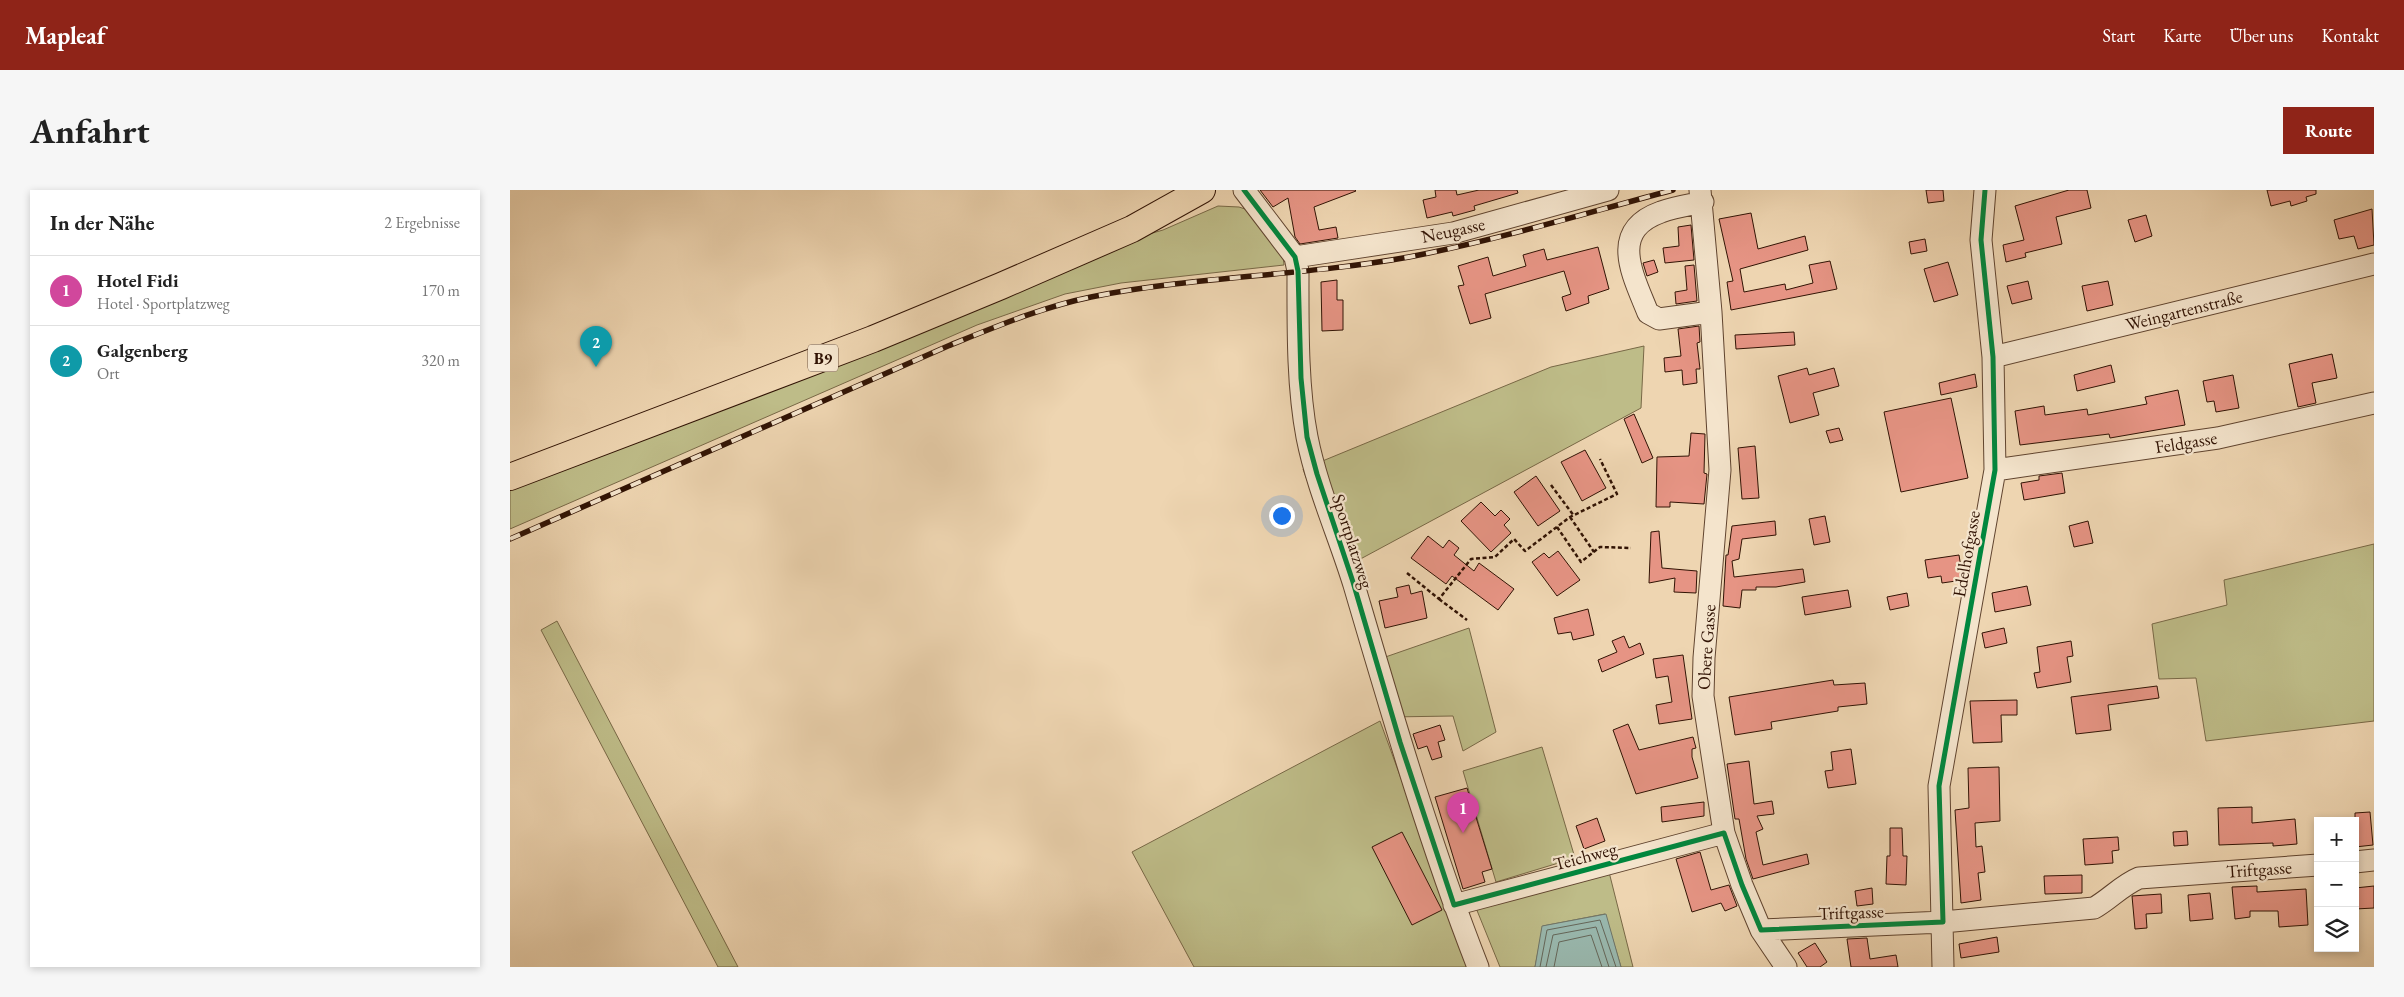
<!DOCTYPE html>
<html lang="de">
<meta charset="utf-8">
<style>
body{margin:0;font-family:"EB Garamond",serif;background:#f6f6f6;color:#222}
.controls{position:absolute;right:15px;bottom:15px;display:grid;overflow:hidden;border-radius:0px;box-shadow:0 2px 8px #0003}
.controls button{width:45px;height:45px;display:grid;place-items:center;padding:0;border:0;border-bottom:1px solid #e0e0e0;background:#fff;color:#222;font:25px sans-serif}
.you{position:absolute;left:771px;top:325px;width:18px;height:18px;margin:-12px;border:4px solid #fff;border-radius:50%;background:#1a73e8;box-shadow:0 0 0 8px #1a73e833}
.badge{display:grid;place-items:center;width:32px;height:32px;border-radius:50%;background:#8f2418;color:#fff;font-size:16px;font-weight:700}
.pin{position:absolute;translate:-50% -41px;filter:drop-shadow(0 1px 2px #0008)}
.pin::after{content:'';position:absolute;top:26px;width:18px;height:15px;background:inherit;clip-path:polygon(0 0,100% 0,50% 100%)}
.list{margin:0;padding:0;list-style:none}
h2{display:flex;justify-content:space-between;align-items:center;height:65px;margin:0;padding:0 20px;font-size:21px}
h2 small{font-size:16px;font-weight:400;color:#767676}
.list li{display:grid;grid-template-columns:32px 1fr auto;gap:15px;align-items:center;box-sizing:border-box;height:70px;padding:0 20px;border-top:1px solid #e0e0e0}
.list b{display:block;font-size:19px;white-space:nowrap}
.list p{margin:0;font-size:16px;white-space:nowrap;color:#767676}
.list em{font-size:16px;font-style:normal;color:#767676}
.icon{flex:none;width:28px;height:28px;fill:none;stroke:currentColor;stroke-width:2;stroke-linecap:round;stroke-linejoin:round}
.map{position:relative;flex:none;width:1864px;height:777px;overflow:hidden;border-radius:0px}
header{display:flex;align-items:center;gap:30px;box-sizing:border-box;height:70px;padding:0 25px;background:#8f2418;color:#fff}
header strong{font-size:24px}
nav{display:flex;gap:28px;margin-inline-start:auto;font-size:18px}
.intro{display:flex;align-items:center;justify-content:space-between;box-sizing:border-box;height:120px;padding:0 30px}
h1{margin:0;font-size:35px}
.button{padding:12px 22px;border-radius:0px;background:#8f2418;color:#fff;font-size:18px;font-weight:700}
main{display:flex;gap:30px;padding:0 30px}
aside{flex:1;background:#fff;border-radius:0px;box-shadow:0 2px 8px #0003}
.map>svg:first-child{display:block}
.green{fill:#bebc88;stroke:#786846}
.water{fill:#99b8ae;stroke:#6f766a}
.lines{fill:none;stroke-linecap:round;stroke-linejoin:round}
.shore{stroke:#656659;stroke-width:1}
.building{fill:#e69484;stroke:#311304}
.minor-casing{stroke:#60442f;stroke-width:23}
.major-casing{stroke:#311304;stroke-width:28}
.path{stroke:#311304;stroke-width:2.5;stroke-dasharray:4 2.5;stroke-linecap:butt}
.minor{stroke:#f4e4cc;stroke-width:21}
.major{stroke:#eed5b1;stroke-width:26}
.rail-casing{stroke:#311304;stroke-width:5.5}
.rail{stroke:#f4e4cc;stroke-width:4;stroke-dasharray:11;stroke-linecap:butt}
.cycleway-casing{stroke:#f4e4cc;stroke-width:8}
.cycleway{stroke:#00873e;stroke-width:5}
.labels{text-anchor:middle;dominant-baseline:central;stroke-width:4.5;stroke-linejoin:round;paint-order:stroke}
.shield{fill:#f4e4cc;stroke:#6c5240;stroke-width:1}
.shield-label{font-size:16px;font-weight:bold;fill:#311304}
.street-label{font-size:18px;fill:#311304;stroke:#f4e4cc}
</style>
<header>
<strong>Mapleaf</strong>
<nav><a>Start</a><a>Karte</a><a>Über uns</a><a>Kontakt</a></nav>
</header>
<div class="intro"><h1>Anfahrt</h1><a class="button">Route</a></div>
<main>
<aside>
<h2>In der Nähe<small>2 Ergebnisse</small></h2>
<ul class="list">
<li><span class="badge" style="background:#d1479c">1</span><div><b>Hotel Fidi</b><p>Hotel · Sportplatzweg</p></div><em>170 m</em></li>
<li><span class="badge" style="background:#0f9aa8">2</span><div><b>Galgenberg</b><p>Ort</p></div><em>320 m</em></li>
</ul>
</aside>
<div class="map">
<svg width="1864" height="777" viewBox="0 0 1864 777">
<rect width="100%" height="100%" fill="#eed5b1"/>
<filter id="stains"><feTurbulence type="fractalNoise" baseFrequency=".004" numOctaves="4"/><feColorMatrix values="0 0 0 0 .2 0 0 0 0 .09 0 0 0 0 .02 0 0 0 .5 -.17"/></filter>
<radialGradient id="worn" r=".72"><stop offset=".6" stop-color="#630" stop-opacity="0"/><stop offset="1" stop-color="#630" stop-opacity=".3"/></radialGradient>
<path class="green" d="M708,16L729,17L738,20L773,65L774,75L611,93L555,104L467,135L0,339V297L608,53L653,40Z
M1134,156L1131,218L830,380L793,279L1041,177Z
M1864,354V531L1696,551L1686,488L1649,489L1642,434L1717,415L1714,390Z
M47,431L228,777H208L31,440Z
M959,438L986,542L953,561L943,526L880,527L861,472Z
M870,531L960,777H684L622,662Z
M1032,557L1065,668L986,692L953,581Z
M1099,682L1123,777H1111L1095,724L1033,736L1025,777H990L966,718Z"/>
<path class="water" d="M1096,724L1111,777H1025L1032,736Z"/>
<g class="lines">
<path class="shore" d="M1030,777L1037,740L1090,730L1106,777
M1036,777L1043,745L1086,737L1099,777
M1044,777L1049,752L1081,745L1092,777"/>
</g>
<path class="building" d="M750,0H845L846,1L804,17L809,40L826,37L828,48L790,54L785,47L778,8L763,17Z
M925,0H946L947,5L969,0H1007L1008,3L964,16L965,20L943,26L942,22L917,28L913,10L926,7Z
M1416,0H1433L1434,11L1418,13Z
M1559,0H1577L1581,18L1546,27L1552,54L1515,63L1516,67L1496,72L1493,55L1514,50L1505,16Z
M1757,0H1806V4L1796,7L1797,11L1781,16L1780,11L1761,16Z
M1862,19L1864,55L1848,59L1844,46L1829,49L1824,30Z
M1241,23L1248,59L1295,46L1298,60L1230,79L1234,102L1275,94L1276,100L1303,93L1299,75L1320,71L1327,99L1221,120L1217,92L1223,91L1209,29Z
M1636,25L1642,46L1625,52L1618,30Z
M1181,35L1184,70L1155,73L1153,58L1169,56L1168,37Z
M1415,49L1417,61L1401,64L1399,52Z
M1088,57L1099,99L1078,106L1079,113L1056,121L1052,107L1061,104L1054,81L975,104L981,128L960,134L948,96L954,95L948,76L978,67L983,86L1016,76L1013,65L1034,59L1037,70Z
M1144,70L1148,82L1137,86L1133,73Z
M1438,72L1448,105L1424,112L1414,79Z
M1184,75L1187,111L1166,114L1165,102L1177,100L1175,76Z
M827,90V110H833V140L812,141L811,92Z
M1518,91L1522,109L1502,114L1497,96Z
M1598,91L1603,115L1577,121L1572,96Z
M1189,136L1190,152L1187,153L1190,179H1186L1187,193L1173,195L1172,180L1155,182L1154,168L1171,166L1168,139Z
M1284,142L1285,155L1226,159L1225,145Z
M1822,164L1827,188L1802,193L1806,213L1788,217L1779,174Z
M1601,175L1605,192L1567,201L1564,185Z
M1297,178L1299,185L1324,178L1329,196L1303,203L1309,225L1280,233L1268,186Z
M1465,184L1467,197L1431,205L1429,193Z
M1723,185L1729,218L1706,222L1704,211L1697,212L1693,191Z
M1668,200L1675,235L1600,248L1599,244L1510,255L1505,221L1534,216L1535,225L1577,219L1578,225L1637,214L1635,207Z
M1441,208L1458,288L1391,302L1374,222Z
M1124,224L1143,268L1132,273L1114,229Z
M1329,238L1333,250L1320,253L1316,241Z
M1181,243L1195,244L1194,283L1197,284L1194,314L1160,312V317H1146L1147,267L1179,266Z
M1245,256L1249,308L1232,309L1228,258Z
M1075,260L1096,298L1072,311L1051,272Z
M1552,283L1555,303L1514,310L1511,293L1529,290V286Z
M1026,286L1050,321L1028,336L1004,302Z
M971,312L985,326L991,320L1000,329L994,335L1001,343L981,362L951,331Z
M1315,326L1320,352L1304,355L1299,329Z
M1265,331L1266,345L1232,349L1229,369L1222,371L1224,387L1293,379L1295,392L1266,397H1246V400H1232L1230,418L1213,416L1216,365H1218L1222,336Z
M1578,331L1583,353L1564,357L1559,336Z
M1149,341L1152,378L1187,381L1186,403L1164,402L1165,388L1139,393L1141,342Z
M918,346L933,358L939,350L949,358L944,365L964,381L969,373L1004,399L988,420L942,386L936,394L901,368Z
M1048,361L1070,390L1047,406L1022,372L1034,363L1039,368Z
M1449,365L1453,390L1432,393L1431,386L1418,388L1415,370Z
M899,395L901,404L912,401L917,428L875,438L869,411L888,407L886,398Z
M1517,396L1521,415L1485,422L1482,403Z
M1338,400L1341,417L1295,425L1292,407Z
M1397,403L1399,416L1380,420L1377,407Z
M1078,419L1084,445L1063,450L1061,442L1048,444L1044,428Z
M1494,438L1497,453L1475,458L1472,443Z
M1114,446L1119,458L1130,453L1134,464L1092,482L1088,470L1107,462L1102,451Z
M1561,451L1563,466L1557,467L1561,492L1527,498L1524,483L1530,482L1527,457Z
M1173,465L1182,529L1149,534L1146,515L1162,512L1158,486L1146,488L1143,469Z
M1323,490L1324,495L1355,493L1357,514L1328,517V521L1261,532L1262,539L1225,545L1219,507Z
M1647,496L1649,508L1598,515L1601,540L1566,544L1561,507Z
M1507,510V525H1491L1492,552L1463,553L1460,511Z
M1118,534L1129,560L1183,547L1186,558L1182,559V567L1188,588L1126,604L1103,540Z
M930,535L935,550L928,552L932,567L922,570L917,556L908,559L903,544Z
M1341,559L1346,594L1318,598L1315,581L1323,580L1321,562Z
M1239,571L1244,614L1262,611L1264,624L1247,626L1253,639L1246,642L1253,675L1297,664L1299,674L1243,689L1236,669L1229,629H1225L1217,574Z
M1489,577L1490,631L1465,633L1466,657L1472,656L1475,682L1468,683L1471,710L1451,713L1445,620L1459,618L1458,578Z
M957,598L982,679L972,682L975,692L953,699L925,607Z
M1194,612V626L1152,632L1151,617Z
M1742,617V633L1785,629L1787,654L1763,656V653L1709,655L1708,618Z
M1860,622L1863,655L1845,657V623Z
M1087,628L1095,651L1074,659L1066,636Z
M1380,638H1392L1393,666H1397L1396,695L1376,694L1377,666H1380Z
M1677,641L1678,655L1664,656L1663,642Z
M892,642L932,720L902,735L862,657Z
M1608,647L1609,660L1602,661L1603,673L1575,675L1573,649Z
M1190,662L1201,700L1219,695L1227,716L1215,721L1211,713L1182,722L1166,669Z
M1572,685V703L1535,704L1534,686Z
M1747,696V702L1796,699L1798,735L1769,737L1768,721H1740V727L1725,729L1722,697Z
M1864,696V718L1845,719V698Z
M1362,698L1363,714L1347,716L1345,701Z
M1700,703L1703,729L1680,731L1678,705Z
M1651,704L1652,723L1636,724L1637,738L1625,739L1622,706Z
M1487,747L1489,762L1451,768L1449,754Z
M1357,748L1360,769L1386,765L1388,777H1341L1337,749Z
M1305,753L1317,772L1310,777H1297L1288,763Z"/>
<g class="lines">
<defs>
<path id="minor" d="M734,0L785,67L788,81C788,134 787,195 797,247C807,298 829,346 844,395C882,524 919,652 968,777
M1190,0L1201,122L1210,280L1194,468L1193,506L1214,643L1232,695L1251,740L1276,777
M1193,12C1179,15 1164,17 1151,22C1098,41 1123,85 1138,123L1149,129L1201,122
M785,67L943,43L1098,0
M1483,167L1864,74
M1485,280L1708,248L1864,213
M1845,672L1864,670
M944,715L1214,643
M1251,740L1433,732L1584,718C1600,709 1612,695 1629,688L1808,675
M1433,777L1429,596L1485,280L1483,167L1471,50L1475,0"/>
<path id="major" d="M0,287L363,149L491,96L622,39L692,0"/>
</defs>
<use href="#minor" class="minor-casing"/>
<use href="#major" class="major-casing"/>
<path class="path" d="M1041,295L1064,326
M1060,327L1084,362
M1047,337L1071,372L1090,357L1121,358
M897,383L929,409L961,369L985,367L1004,349L1015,361L1060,327L1107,304L1090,269
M929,409L957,430"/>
<use href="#minor" class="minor"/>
<use href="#major" class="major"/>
<defs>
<path id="rail" d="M0,349L438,156C485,137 532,117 581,107C686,86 794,86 899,67C988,50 1076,23 1163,0"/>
</defs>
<use href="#rail" class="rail-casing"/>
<use href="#rail" class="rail"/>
<defs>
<path id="cycleway" d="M734,0L785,67L788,81L791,188L797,247L807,284L843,392L890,552L944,715L1214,643L1232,695L1251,740L1433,732L1429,596L1485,280L1483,167L1471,50L1475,0"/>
</defs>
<use href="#cycleway" class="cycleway-casing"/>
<use href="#cycleway" class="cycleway"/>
</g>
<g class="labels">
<rect class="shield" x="298" y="154.5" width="30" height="27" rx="4"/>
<g class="shield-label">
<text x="313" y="168">B9</text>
</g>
<g class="street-label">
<text transform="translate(943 40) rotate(-12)">Neugasse</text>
<text transform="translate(1674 120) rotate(-14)">Weingartenstraße</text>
<text transform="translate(1676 252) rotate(-9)">Feldgasse</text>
<text transform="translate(843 351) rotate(72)">Sportplatzweg</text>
<text transform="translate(1456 364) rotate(-80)">Edelhofgasse</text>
<text transform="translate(1196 457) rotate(-86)">Obere Gasse</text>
<text transform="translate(1075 666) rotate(-15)">Teichweg</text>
<text transform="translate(1749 679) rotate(-4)">Triftgasse</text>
<text transform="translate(1341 722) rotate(-2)">Triftgasse</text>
</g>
</g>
<rect width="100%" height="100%" filter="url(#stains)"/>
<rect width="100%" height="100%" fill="url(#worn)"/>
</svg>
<div class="controls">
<button>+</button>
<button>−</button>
<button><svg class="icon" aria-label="layers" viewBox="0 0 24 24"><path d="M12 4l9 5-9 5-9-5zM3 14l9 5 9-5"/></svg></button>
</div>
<div class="you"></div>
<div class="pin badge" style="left:953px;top:643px;background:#d1479c">1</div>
<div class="pin badge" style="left:86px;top:177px;background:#0f9aa8">2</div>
</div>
</main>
